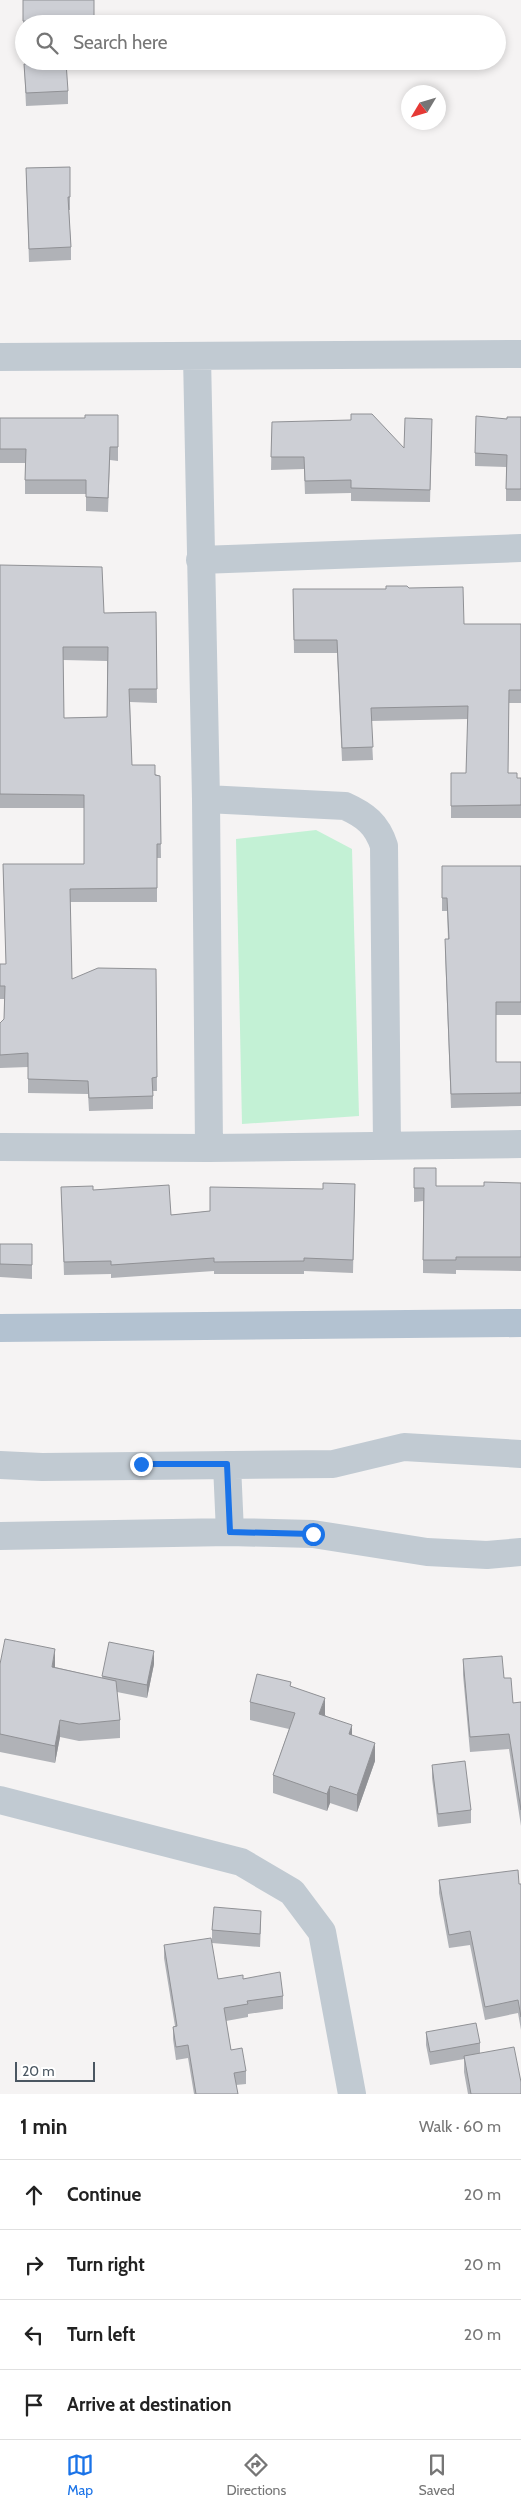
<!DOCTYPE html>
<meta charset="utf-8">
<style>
body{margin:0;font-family:Cabin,sans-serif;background:#f2f2f2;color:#222}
.compass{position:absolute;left:401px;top:85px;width:45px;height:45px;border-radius:50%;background:#fff;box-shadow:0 2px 8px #0003;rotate:232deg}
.scale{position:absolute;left:15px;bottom:12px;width:80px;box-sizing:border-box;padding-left:5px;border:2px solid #4a5661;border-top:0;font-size:14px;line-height:18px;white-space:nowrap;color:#4a5661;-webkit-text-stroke:4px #fff;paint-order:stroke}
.stop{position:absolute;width:15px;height:15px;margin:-11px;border:4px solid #1a73e8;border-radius:50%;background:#fff}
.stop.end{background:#1a73e8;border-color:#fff;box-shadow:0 1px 5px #0008}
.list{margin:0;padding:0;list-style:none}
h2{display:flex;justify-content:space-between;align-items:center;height:65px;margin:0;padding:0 20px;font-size:21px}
h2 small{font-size:16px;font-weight:400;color:#767676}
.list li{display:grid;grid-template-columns:32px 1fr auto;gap:15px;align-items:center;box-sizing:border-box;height:70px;padding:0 20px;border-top:1px solid #e0e0e0}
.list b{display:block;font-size:19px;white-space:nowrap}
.list em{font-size:16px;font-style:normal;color:#767676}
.icon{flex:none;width:28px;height:28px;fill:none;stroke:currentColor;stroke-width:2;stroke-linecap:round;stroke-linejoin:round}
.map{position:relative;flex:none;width:521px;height:2094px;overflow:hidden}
.search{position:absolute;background:#fff;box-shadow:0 2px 8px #0003;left:15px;right:15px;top:15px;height:55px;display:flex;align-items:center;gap:12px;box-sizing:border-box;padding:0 18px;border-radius:28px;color:#767676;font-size:19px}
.sheet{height:345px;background:#fff}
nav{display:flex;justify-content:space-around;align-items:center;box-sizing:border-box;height:70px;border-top:1px solid #e0e0e0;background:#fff;font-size:14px;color:#767676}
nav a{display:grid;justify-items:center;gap:2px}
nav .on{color:#1a73e8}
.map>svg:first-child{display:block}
.green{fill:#c3f1d5}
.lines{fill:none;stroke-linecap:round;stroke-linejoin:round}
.minor{stroke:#c1cad2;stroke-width:28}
.major{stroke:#b3c2d1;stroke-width:28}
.wall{fill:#b0b2b7;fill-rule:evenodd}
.shaded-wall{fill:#909195}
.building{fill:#cdcfd5;stroke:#909195;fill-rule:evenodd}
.route{stroke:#1a73e8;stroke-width:6}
</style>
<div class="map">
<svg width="521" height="2094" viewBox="0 0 521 2094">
<rect width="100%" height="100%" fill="#f5f3f3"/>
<path class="green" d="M316,830L352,849L359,1116L242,1124L236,839Z"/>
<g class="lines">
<path class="minor" d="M197,356L206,799L209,1148
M0,357L521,354
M200,560L521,548
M206,799L345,806C365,815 377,824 384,846L387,1145
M0,1147L209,1148L521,1144
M0,1465L42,1467L333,1464L404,1447L521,1454
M227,1465L230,1532
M0,1536L230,1532L313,1534L427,1552L487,1555L521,1552
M0,1800L241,1862L292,1892L322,1932L352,2094"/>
<path class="major" d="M0,1328L521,1323"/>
</g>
<path class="wall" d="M23,0L94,24H24V34H23Z
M24,64L68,91V104L26,106Z
M70,167V210H69L71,247V260L29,262L26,168Z
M118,415V461L110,460L108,512L86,511V494H25V463H0V418H85Z
M521,417V501H506V467L475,466V453L507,419Z
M272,422L404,448L432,431L430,502L351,501V493L305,494L304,469L271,470Z
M0,565L104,613L156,612L157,703L130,702L132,765L160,776L161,858H157V902H70L72,979L156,969L157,1091H153V1109L89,1111L88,1094L28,1093V1067L0,1068V1023L4,1019V999H0V964H6L3,864H84V808H0ZM63,660L107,661V717L64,718Z
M409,588L464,624H521V703H509L508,773L517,778H521V818H451V773H466L468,719L371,721L373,760L342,761L337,653H294L293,589H386Z
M442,866H521V1015H496V1062H521V1106L451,1108L445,952V939H448L447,911H442Z
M414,1168L436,1186H484L521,1183V1271L456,1270V1274L423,1273V1201L414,1202Z
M355,1184L353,1273L304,1271V1274H214V1271L111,1278V1274L64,1275L61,1187L93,1190L171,1215L210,1211L323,1189Z
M0,1244L32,1265V1279L0,1277Z
M463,1659L504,1678L513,1703L521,1702V1826L509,1749L470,1752L463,1675Z
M0,1664L55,1667L102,1678V1676L154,1664L147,1698L117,1692L120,1720V1738L79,1741L60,1737L55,1763L0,1752Z
M291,1687L325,1715L352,1735L375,1761L357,1812L330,1803L327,1811L273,1793V1775L289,1729L250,1720V1702Z
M432,1765L471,1810V1823L438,1827L432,1778Z
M439,1880L521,1884V2030L518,2013L485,2020L470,1945L449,1948L439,1893Z
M261,1924L260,1947L212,1943V1930Z
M164,1945L218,1979H243L283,1996V2009L248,2014V2017L226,2021L231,2050L246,2071V2084L236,2085L238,2094H194L188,2058L176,2060L173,2039V2027L175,2026L164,1958Z
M426,2032L480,2043V2053L521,2082V2094H468L464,2072V2059L430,2065L426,2045Z"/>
<path class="shaded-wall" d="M55,1649V1667L52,1684V1667Z
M154,1651V1664L147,1698V1685Z
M325,1698V1716L319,1714Z
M60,1720V1737L55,1763V1746Z
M352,1725V1742L349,1734Z
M375,1743V1761L357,1812V1795Z
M330,1786V1803L327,1811V1794Z"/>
<path class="building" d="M23,0H94V24H66V22L23,21Z
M66,62L68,91L26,93L24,64Z
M70,167V197H68L71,247L29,249L26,168Z
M351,414H372L404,448L405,418L432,419L430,490L351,488V480L305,481L304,457H271L272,422L351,420Z
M85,415H118V447H110L108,498L86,497V480H25L26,449H0V418H85Z
M476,416L507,419V417H521V489H506L507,455L475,453Z
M0,565L102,567L104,613L156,612L157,689H129L132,765H155V775L160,776L161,844H157V888L70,889L72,979L98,968L156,969L157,1077L152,1078L153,1096L89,1098L88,1081L28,1079V1053L0,1055V1023L4,1019L5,986H0V964H6L3,864H84V795L0,794ZM63,647H108L107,717L64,718Z
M386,586H407L409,588L463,587L464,624H521V690H509L508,773H517V778H521V805L451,806V773H466L468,706L371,708L373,747L342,748L337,640H294L293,589H386Z
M442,866H521V1002H496V1062H521V1093L451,1094L445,939H449L447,898H442Z
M414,1168H436V1186H484V1182L521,1183V1257H456V1260H423L424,1188H414Z
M323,1183L355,1184L353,1260L304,1258V1261L214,1262V1258L111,1265V1261L64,1262L61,1187L93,1186V1190L169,1185L171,1215L210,1211V1187L323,1189Z
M0,1244H32V1265L0,1264Z
M5,1639L55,1649L52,1667L116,1681L120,1720L79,1724L60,1720L55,1746L0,1734V1664Z
M109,1642L154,1651L147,1685L102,1676Z
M502,1656L504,1678H511L513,1703L521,1702V1810L509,1734L470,1737L463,1659Z
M257,1674L291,1682L290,1686L325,1698L319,1714L352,1725L349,1734L375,1743L357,1795L330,1786L327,1794L273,1775L295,1713L250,1702Z
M465,1761L471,1810L438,1814L432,1765Z
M518,1870L519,1884H521V2017L518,2000L485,2007L470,1931L449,1935L439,1880Z
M214,1907L261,1911L260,1934L212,1930Z
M211,1938L218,1979L243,1975V1979L280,1972L283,1996L247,2001L248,2004L224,2008L231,2050L242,2048L246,2071L234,2073L238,2094H196L188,2045L176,2047L173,2027L177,2026L164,1945Z
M476,2023L480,2043L430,2052L426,2032Z
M514,2047L521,2082V2094H471L464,2056Z"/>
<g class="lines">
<path class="route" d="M141,1464H227L230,1532L313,1534"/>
</g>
</svg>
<svg class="compass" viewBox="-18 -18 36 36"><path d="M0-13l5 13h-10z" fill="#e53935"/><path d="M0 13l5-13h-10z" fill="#767676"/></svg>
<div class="scale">20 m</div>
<div class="stop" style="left:313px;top:1534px"></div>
<div class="stop end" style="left:141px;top:1464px"></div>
<div class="search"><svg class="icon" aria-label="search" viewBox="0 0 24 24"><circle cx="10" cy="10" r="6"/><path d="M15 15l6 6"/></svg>Search here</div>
</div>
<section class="sheet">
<h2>1 min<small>Walk · 60 m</small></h2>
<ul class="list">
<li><svg class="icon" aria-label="ahead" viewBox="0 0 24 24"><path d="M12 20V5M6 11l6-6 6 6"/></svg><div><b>Continue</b></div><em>20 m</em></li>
<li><svg class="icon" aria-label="right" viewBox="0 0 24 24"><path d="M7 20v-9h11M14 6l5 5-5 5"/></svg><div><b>Turn right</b></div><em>20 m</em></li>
<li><svg class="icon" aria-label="left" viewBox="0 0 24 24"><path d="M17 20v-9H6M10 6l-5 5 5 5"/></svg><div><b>Turn left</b></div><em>20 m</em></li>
<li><svg class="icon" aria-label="arrive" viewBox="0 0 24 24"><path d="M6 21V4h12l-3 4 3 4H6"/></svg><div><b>Arrive at destination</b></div></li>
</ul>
</section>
<nav>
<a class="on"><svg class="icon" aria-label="map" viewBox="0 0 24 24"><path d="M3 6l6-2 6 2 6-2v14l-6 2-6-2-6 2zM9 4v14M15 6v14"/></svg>Map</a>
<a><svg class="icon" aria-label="directions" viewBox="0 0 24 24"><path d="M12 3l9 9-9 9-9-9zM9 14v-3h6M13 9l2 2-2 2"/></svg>Directions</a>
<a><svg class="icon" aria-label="saved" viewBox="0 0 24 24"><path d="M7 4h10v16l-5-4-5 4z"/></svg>Saved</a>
</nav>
